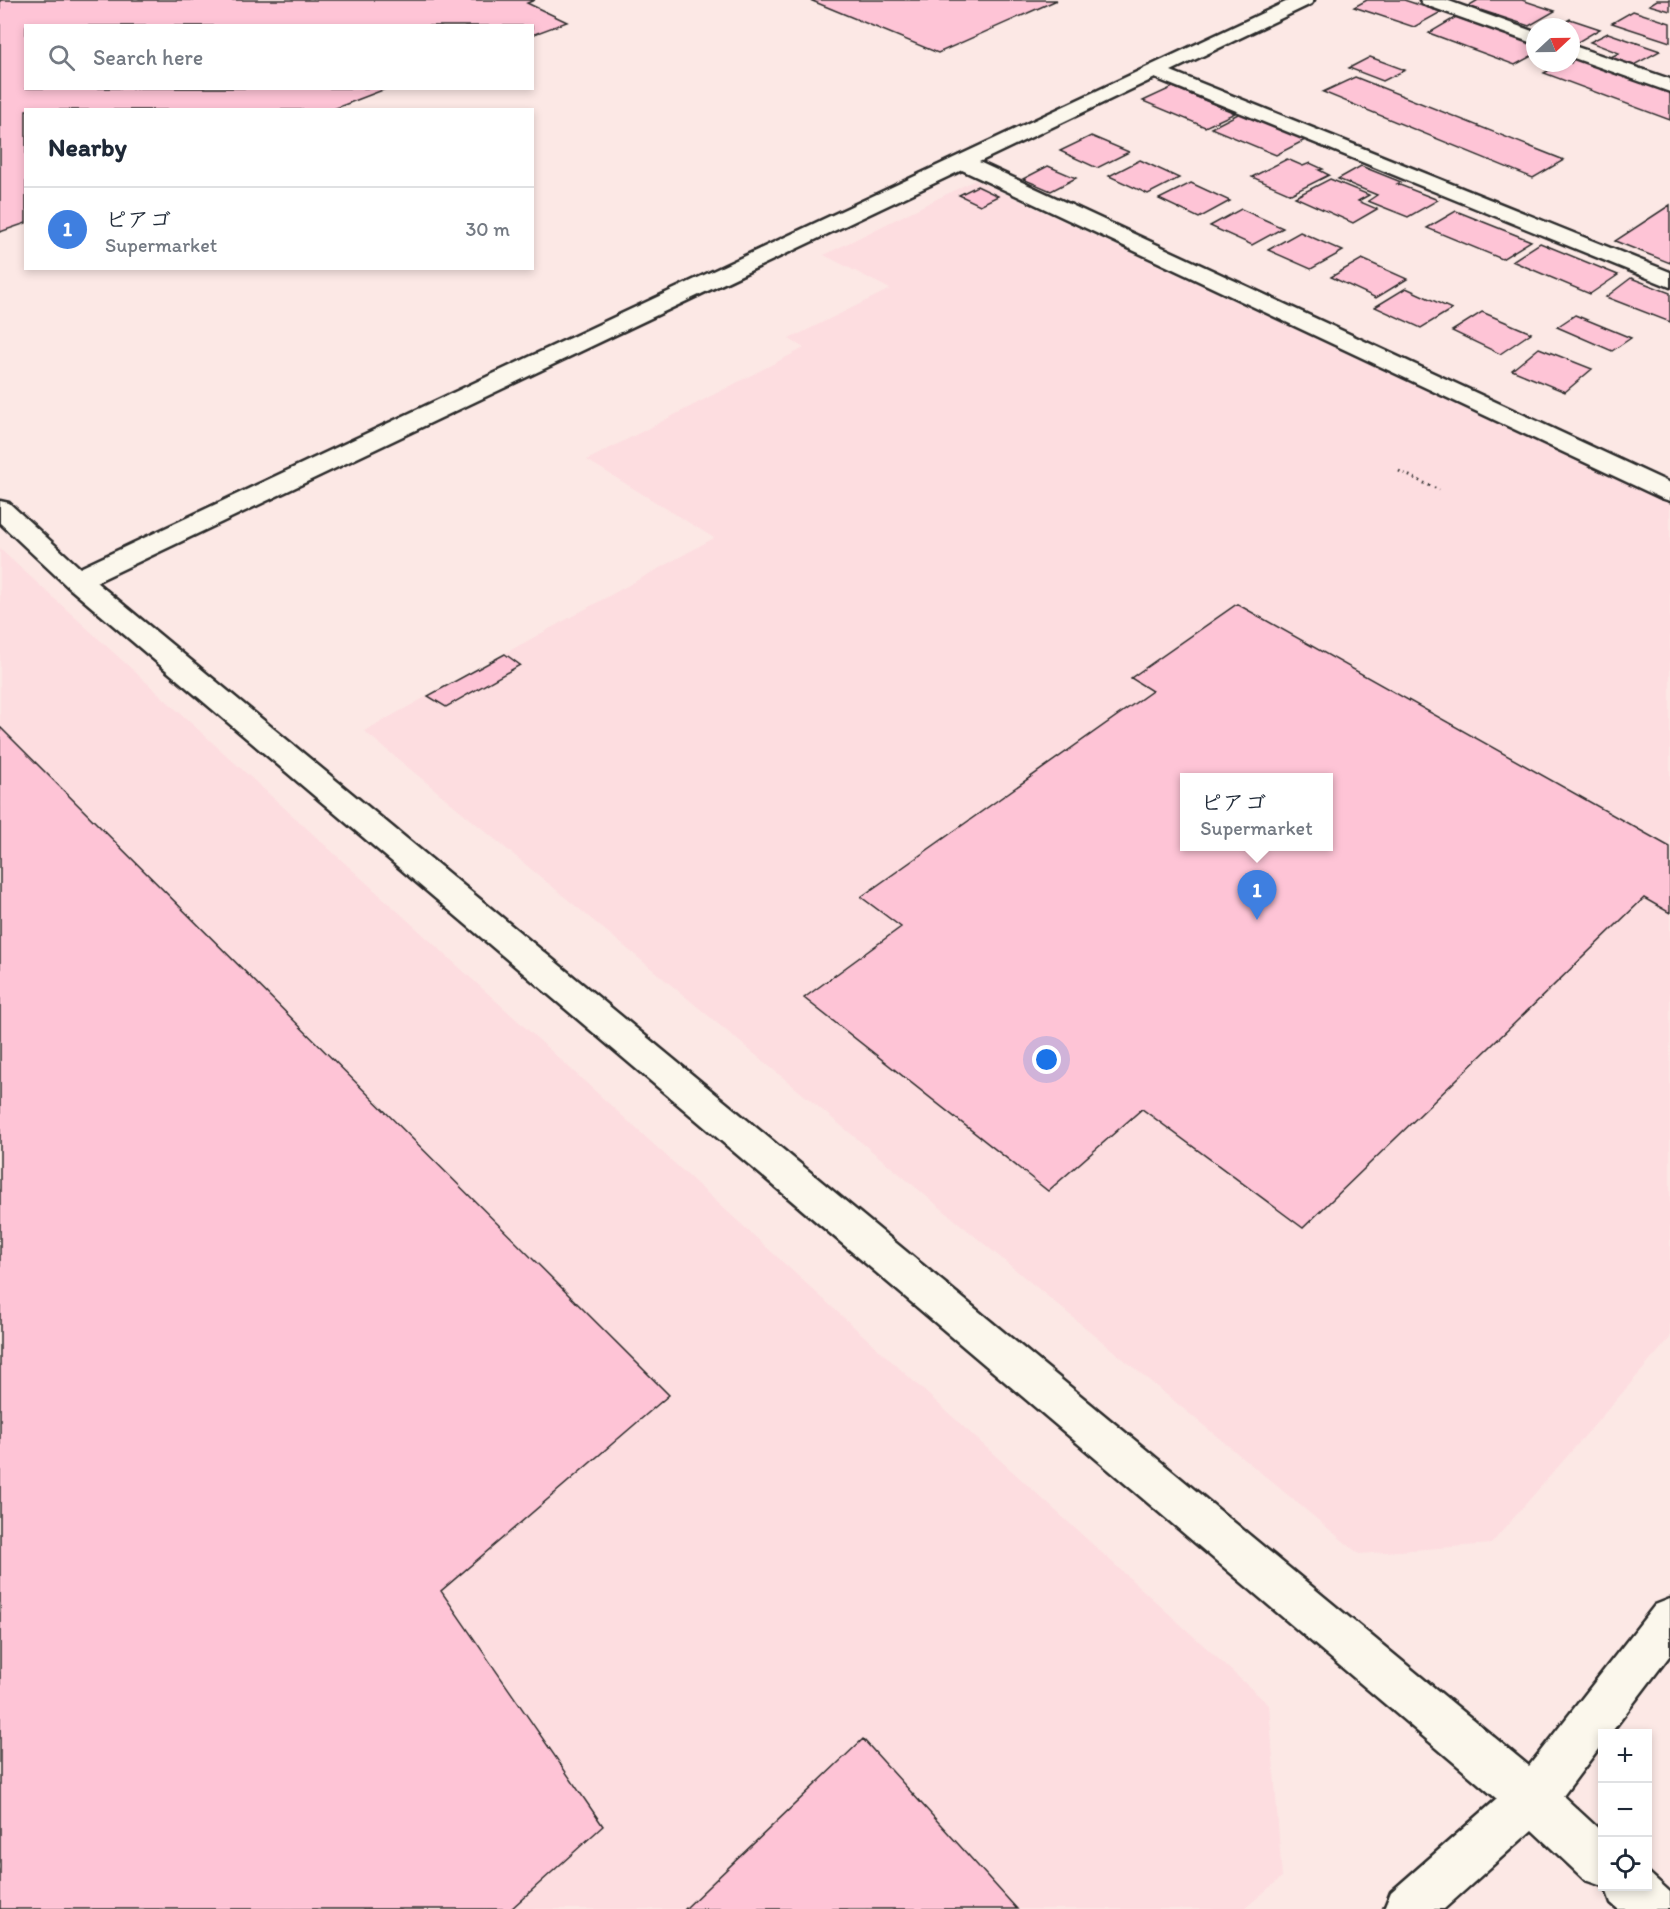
<!DOCTYPE html>
<meta charset="utf-8">
<style>
body{margin:0;font-family:Itim,"Klee One",sans-serif;background:#f2f2f3;color:#1f2937}
.controls{position:absolute;right:18px;bottom:18px;display:grid;overflow:hidden;border-radius:0px;box-shadow:0 3px 9px #0003}
.controls button{width:54px;height:54px;display:grid;place-items:center;padding:0;border:0;border-bottom:2px solid #e0e1e3;background:#fff;color:#1f2937;font:30px sans-serif}
.compass{position:absolute;left:1526px;top:18px;width:54px;height:54px;border-radius:50%;background:#fff;box-shadow:0 3px 9px #0003;rotate:68deg}
.you{position:absolute;left:1047px;top:1060px;width:21px;height:21px;margin:-15px;border:4px solid #fff;border-radius:50%;background:#1a73e8;box-shadow:0 0 0 9px #1a73e833}
.badge{display:grid;place-items:center;width:39px;height:39px;border-radius:50%;background:#db2777;color:#fff;font-size:20px;font-weight:700}
.pin{position:absolute;translate:-50% -50px;filter:drop-shadow(0 2px 3px #0008)}
.pin::after{content:'';position:absolute;top:32px;width:21px;height:18px;background:inherit;clip-path:polygon(0 0,100% 0,50% 100%)}
.popup{position:absolute;left:1180px;top:773px;width:153px;height:78px;box-sizing:border-box;display:grid;place-content:center;border-radius:0px;background:#fff;filter:drop-shadow(0 2px 4px #0005);font-size:20px;white-space:nowrap;color:#747a83}
.popup b{font-size:22px;color:#1f2937}
.popup::after{content:'';position:absolute;left:50%;top:100%;margin-left:-12px;border:12px solid transparent;border-top-color:#fff}
.list{margin:0;padding:0;list-style:none}
h2{display:flex;justify-content:space-between;align-items:center;height:78px;margin:0;padding:0 24px;font-size:26px}
h2 small{font-size:20px;font-weight:400;color:#747a83}
.list li{display:grid;grid-template-columns:39px 1fr auto;gap:18px;align-items:center;box-sizing:border-box;height:84px;padding:0 24px;border-top:2px solid #e0e1e3}
.list b{display:block;font-size:22px;white-space:nowrap}
.list p{margin:0;font-size:20px;white-space:nowrap;color:#747a83}
.list em{font-size:20px;font-style:normal;color:#747a83}
.icon{flex:none;width:33px;height:33px;fill:none;stroke:currentColor;stroke-width:2;stroke-linecap:round;stroke-linejoin:round}
.map{position:relative;flex:none;width:1670px;height:1909px;overflow:hidden}
.search{position:absolute;background:#fff;box-shadow:0 3px 9px #0003;left:24px;top:24px;width:510px;height:66px;display:flex;align-items:center;gap:15px;box-sizing:border-box;padding:0 21px;border-radius:0px;color:#747a83;font-size:22px}
.panel{position:absolute;background:#fff;box-shadow:0 3px 9px #0003;left:24px;top:108px;width:510px;height:162px;border-radius:0px}
.map>svg:first-child{display:block}
.built{fill:#fddde0;fill-rule:evenodd}
.building{fill:#fec4d6;stroke:#2b2b2b;stroke-width:1.5;fill-rule:evenodd}
.lines{fill:none;stroke-linecap:round;stroke-linejoin:round}
.minor-casing{stroke:#2b2b2b;stroke-width:5}
.path{stroke:#2b2b2b;stroke-width:3;stroke-dasharray:1.5 4;stroke-linecap:butt}
.minor{fill:#fbf7ec;fill-rule:evenodd}
</style>
<div class="map">
<svg width="1670" height="1909" viewBox="0 0 1670 1909">
<rect width="100%" height="100%" fill="#fce8e5"/>
<filter id="ink" filterUnits="userSpaceOnUse"><feTurbulence type="fractalNoise" baseFrequency=".0167" numOctaves="2"/><feDisplacementMap in="SourceGraphic" scale="12" xChannelSelector="R" yChannelSelector="G"/><feConvolveMatrix kernelMatrix="1 2 1 2 8 2 1 2 1" color-interpolation-filters="sRGB"/></filter>
<g filter="url(#ink)">
<path class="built" d="M975,180L1670,504V1338L1491,1544L1359,1554L364,731L714,538L587,460L804,348L789,339L890,289L824,255ZM1185,778H1329V846H1185Z
M0,549L1269,1705L1282,1877L1244,1909H0Z"/>
<path class="building" d="M0,0H535L527,3L567,22L532,35V26H26V88H388L331,110H26V223L0,232Z
M810,0H1057L938,53Z
M1367,0H1404L1441,12L1414,27L1354,7Z
M1478,0H1522L1555,11L1529,26L1468,6Z
M1657,0H1670V11L1649,5Z
M1633,11L1670,23V42L1612,23Z
M1456,17L1535,45V54L1515,65L1429,33Z
M1570,19L1600,29L1576,43L1571,41V27H1556Z
M1608,33L1660,51L1630,67L1607,59L1619,53L1590,42Z
M1370,57L1405,70L1383,81L1349,68Z
M1574,58L1670,93V120L1544,73L1563,63H1571Z
M1355,77L1564,160L1533,178L1323,92Z
M1173,87L1235,113L1205,127L1143,101Z
M1240,113L1305,140L1276,155L1211,128Z
M1091,136L1129,152L1097,168L1060,151Z
M1287,159L1303,166L1310,163L1323,169L1319,170L1329,175L1291,194L1252,177Z
M1140,160L1179,178L1148,194L1109,176Z
M1048,166L1076,178L1051,191L1023,179Z
M1361,166L1401,182L1397,184L1438,200L1408,217L1368,201L1377,195L1338,179Z
M1330,179L1369,195L1358,201L1377,209L1353,223L1295,197Z
M1191,183L1230,201L1199,218L1159,199Z
M977,186L998,196L980,205L959,195Z
M1670,205V263L1615,241Z
M1241,209L1283,228L1252,245L1210,226Z
M1456,211L1531,241L1502,259L1427,228Z
M1300,232L1343,251L1311,269L1268,250Z
M1540,243L1618,275L1590,294L1512,261Z
M1362,259L1407,279L1376,298L1331,277Z
M1631,278L1670,293V322L1606,297Z
M1406,288L1452,309L1421,328L1375,307Z
M1482,312L1531,333L1500,354L1452,331Z
M1575,315L1631,338L1612,351L1557,327Z
M1539,348L1592,369L1565,392L1512,370Z
M1237,604L1670,847V913L1644,898L1303,1228L1142,1109L1048,1191L804,998L901,927L861,897L1152,691L1131,678ZM1185,778H1329V846H1185Z
M505,654L520,665L446,707L428,696Z
M0,727L669,1395L441,1591L603,1826L511,1909H0Z
M863,1739L1017,1909H685Z"/>
<g class="lines">
<defs>
<path id="minor" d="M1290,0H1314L1311,4L1171,71L1670,272V287L1155,78L979,162L1670,483V501L1661,498L962,170L96,582L1529,1766L1655,1605L1670,1599V1655L1610,1734H1602V1744L1563,1796L1602,1832V1886L1585,1880L1532,1830L1444,1909H1384L1391,1892L1497,1799L67,586L0,523V501L9,503L80,568Z
M1420,0H1446L1535,32V44L1423,4Z
M1571,45L1670,79V92L1571,57Z
M1648,1872L1670,1892V1909H1618L1611,1903L1605,1886H1648Z"/>
</defs>
<use href="#minor" class="minor-casing"/>
<path class="path" d="M1399,471L1439,490"/>
<use href="#minor" class="minor"/>
</g>
</g>
</svg>
<div class="controls">
<button>+</button>
<button>−</button>
<button><svg class="icon" aria-label="locate" viewBox="0 0 24 24"><circle cx="12" cy="12" r="6"/><path d="M12 2v4M12 18v4M2 12h4M18 12h4"/></svg></button>
</div>
<svg class="compass" viewBox="-18 -18 36 36"><path d="M0-13l5 13h-10z" fill="#e53935"/><path d="M0 13l5-13h-10z" fill="#747a83"/></svg>
<div class="you"></div>
<div class="pin badge" style="left:1257px;top:920px;background:#3f7fe0">1</div>
<div class="popup"><b>ピアゴ</b>Supermarket</div>
<div class="search"><svg class="icon" aria-label="search" viewBox="0 0 24 24"><circle cx="10" cy="10" r="6"/><path d="M15 15l6 6"/></svg>Search here</div>
<section class="panel">
<h2>Nearby<small></small></h2>
<ul class="list">
<li><span class="badge" style="background:#3f7fe0">1</span><div><b>ピアゴ</b><p>Supermarket</p></div><em>30 m</em></li>
</ul>
</section>
</div>
